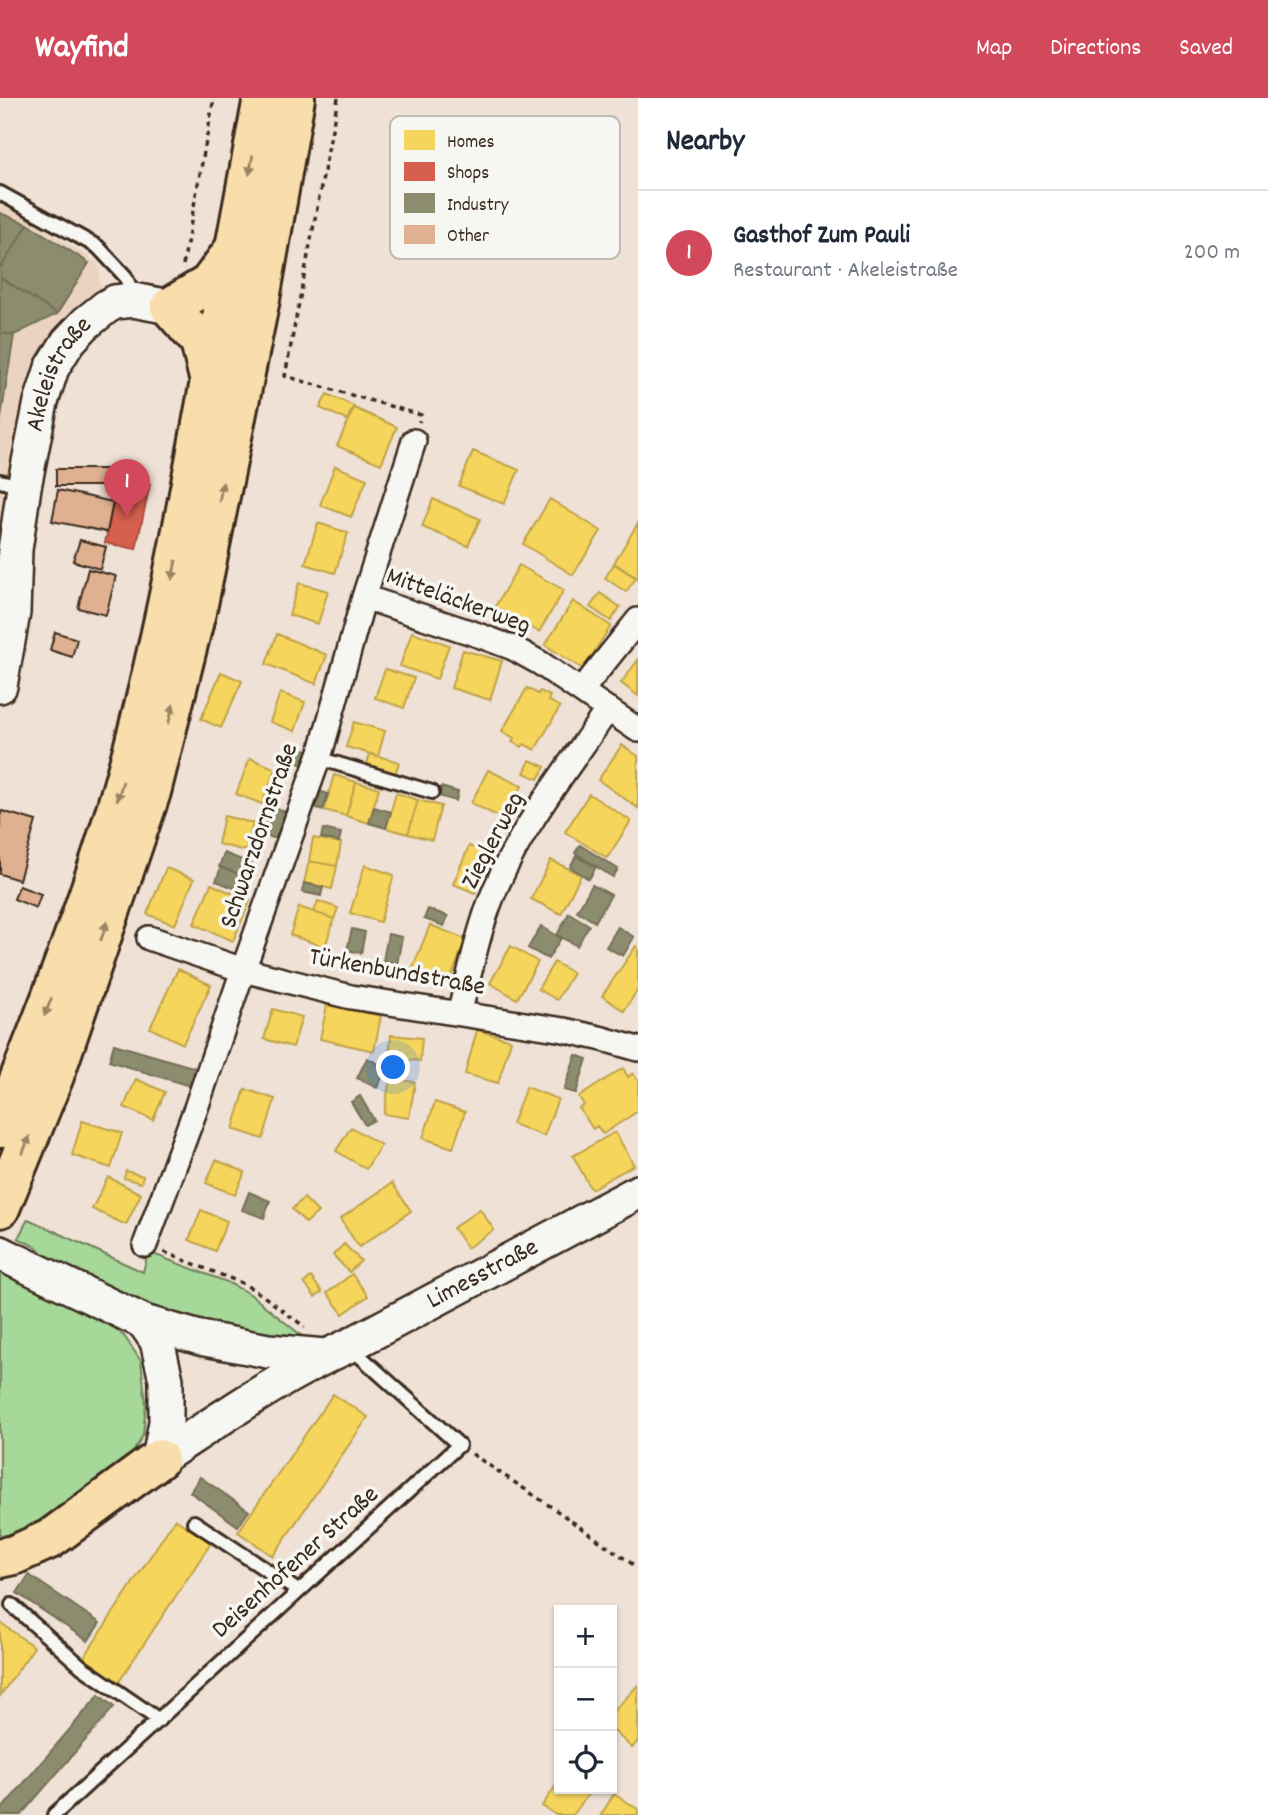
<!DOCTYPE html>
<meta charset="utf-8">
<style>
body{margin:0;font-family:Dekko,sans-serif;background:#f6f6f7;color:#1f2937}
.controls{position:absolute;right:21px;bottom:21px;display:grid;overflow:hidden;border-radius:0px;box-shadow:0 2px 5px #0004}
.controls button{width:63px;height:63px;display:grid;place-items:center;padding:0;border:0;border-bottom:2px solid #e0e1e3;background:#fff;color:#1f2937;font:35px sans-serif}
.you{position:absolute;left:394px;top:970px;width:24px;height:24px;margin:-18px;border:5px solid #fff;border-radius:50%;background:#1a73e8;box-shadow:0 0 0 10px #1a73e833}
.badge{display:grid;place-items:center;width:46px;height:46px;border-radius:50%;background:#d1495b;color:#fff;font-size:23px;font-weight:700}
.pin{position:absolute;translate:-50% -58px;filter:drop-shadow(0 2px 4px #0008)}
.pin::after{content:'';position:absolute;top:37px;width:24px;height:21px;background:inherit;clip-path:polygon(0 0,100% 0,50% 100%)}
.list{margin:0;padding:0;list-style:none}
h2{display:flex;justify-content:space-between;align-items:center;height:91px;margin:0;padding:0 28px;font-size:30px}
h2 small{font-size:23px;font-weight:400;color:#747a83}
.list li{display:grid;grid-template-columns:46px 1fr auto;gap:21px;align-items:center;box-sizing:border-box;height:126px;padding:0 28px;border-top:2px solid #e0e1e3}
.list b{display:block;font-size:26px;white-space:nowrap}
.list p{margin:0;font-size:23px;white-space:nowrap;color:#747a83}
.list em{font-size:23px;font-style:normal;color:#747a83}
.icon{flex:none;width:38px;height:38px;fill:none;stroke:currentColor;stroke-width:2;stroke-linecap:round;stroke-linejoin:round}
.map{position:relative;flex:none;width:638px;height:1717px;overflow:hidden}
header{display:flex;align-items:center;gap:42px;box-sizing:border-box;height:98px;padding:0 35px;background:#d1495b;color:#fff}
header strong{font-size:33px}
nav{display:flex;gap:38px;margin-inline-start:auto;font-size:24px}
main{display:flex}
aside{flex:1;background:#fff}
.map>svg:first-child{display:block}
.built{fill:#ead3c0}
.green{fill:#a6d89a;stroke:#70815c;stroke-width:2}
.homes{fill:#f6d55c;stroke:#bea249;stroke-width:2}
.shops{fill:#d6604d;stroke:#a8503f;stroke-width:2}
.industry{fill:#8c8c6e;stroke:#746f56;stroke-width:2}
.building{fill:#dfb190;stroke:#3b2a1e;stroke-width:2}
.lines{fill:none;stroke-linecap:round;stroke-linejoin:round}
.lane-casing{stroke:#3b2a1e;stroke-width:18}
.street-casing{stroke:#3b2a1e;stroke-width:28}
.secondary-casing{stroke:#3b2a1e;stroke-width:38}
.highway-casing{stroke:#3b2a1e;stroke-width:44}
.path{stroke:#3b2a1e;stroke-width:3.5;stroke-dasharray:5 5;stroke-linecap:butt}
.lane{stroke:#f6f6f2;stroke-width:12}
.street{stroke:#f6f6f2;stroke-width:23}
.secondary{stroke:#f6f6f2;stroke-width:33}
.highway{stroke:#f9deab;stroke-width:38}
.oneway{fill:#9a8464}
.labels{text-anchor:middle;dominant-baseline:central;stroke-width:7;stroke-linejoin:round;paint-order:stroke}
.street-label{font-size:26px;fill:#3b2a1e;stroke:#f6f6f2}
.key{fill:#f6f6f2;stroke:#beb9b2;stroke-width:2}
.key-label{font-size:19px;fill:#3b2a1e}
</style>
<header>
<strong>Wayfind</strong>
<nav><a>Map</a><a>Directions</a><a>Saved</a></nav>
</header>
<main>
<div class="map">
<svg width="638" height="1717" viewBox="0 0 638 1717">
<rect width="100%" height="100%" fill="#efe1d5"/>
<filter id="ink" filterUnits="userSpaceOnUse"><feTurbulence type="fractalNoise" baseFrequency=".0143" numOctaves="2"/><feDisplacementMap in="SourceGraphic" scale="14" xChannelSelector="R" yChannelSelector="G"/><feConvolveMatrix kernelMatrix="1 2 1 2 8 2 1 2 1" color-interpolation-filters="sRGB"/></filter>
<g filter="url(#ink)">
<path class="built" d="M0,103L99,166L101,194L80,213L0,522Z"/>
<path class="green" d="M28,1121L143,1174L148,1154L227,1184L250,1196L312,1246L235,1235L141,1207L46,1161L38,1150L18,1140Z
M0,1170L99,1217L124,1238L141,1263L146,1306L143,1337L132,1357L112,1375L14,1439L0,1441Z"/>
<path class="homes" d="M327,296L354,308L347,322L320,310Z
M354,310L397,329L381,366L337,348Z
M473,353L519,372L504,406L459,388Z
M335,368L367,381L351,419L320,407Z
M433,401L480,421L468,448L422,429Z
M550,401L601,433L573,477L523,446Z
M318,425L348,435L335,475L305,466Z
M638,425V480L614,465Z
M614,466L636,480L626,494L605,480Z
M519,467L564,492L539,534L495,509Z
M299,485L328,493L318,526L289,517Z
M600,495L620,509L611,523L590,509Z
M573,503L611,528L583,571L545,547Z
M412,534L449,547L437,581L400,568Z
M277,536L327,557L316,586L266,566Z
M463,552L502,563L490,602L451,590Z
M638,562V598L621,585Z
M385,571L414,580L404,610L375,600Z
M221,574L242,583L221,630L201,621Z
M527,590L538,596L540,593L550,598L548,602L560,609L535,652L524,646L522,649L512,644L514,640L502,633Z
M280,595L305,604L295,633L270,624Z
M354,624L385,633L378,658L346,649Z
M622,647L638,658V710L598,682Z
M370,656L399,664L395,677L366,669Z
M250,660L276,671L262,706L236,696Z
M530,662L545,669L538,681L524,675Z
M488,672L522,688L505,722L471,705Z
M334,677L356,684L346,718L324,712Z
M356,684L379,690L369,725L346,718Z
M396,695L418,702L408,736L386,730Z
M589,696L631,723L607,760L565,734Z
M418,702L441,708L432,742L408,736Z
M224,718L253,725L246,753L218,746Z
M313,740L341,745L337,768L309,763Z
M469,748L491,757L475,795L453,786Z
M551,762L581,777L561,816L531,801Z
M309,763L337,768L332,791L304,785Z
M365,767L394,777L380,824L350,815Z
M166,770L194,781L175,827L147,816Z
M211,786L250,803L233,843L194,826Z
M318,803L338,810L334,821L314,814Z
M299,809L334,821L325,849L290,837Z
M430,827L466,841L448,888L411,874Z
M511,848L538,864L517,901L490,885Z
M636,848L638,850V891L624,913L602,898Z
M554,864L573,875L557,902L538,891Z
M178,871L211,887L183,946L150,930Z
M327,907L381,918L374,953L320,941Z
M273,911L302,919L293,949L264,941Z
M477,932L511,942L498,985L465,976Z
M391,937L422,940L420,963L389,960Z
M623,970L628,979L633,975L638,983V1013L603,1036L597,1028L593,1031L579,1010L584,1007L579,999Z
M390,980L415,984L409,1020L384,1016Z
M136,981L165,994L153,1022L124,1009Z
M526,989L558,1001L544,1038L512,1026Z
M245,991L275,1001L263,1041L233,1031Z
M435,1004L465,1014L453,1050L423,1040Z
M82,1023L122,1035L111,1070L72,1057Z
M351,1029L381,1047L366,1071L336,1053Z
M615,1034L634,1067L591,1091L573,1058Z
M216,1062L245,1074L235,1097L206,1085Z
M126,1073L143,1078L141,1085L124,1080Z
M108,1079L141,1096L126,1127L92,1111Z
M392,1085L411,1113L359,1149L340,1121Z
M304,1100L318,1114L306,1125L292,1111Z
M480,1111L494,1132L467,1150L453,1130Z
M201,1112L227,1123L215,1153L189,1142Z
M344,1146L361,1163L349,1174L333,1157Z
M352,1176L368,1198L343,1216L327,1195Z
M311,1179L322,1194L315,1199L304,1185Z
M333,1296L368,1319L273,1458L238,1434Z
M175,1421L211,1445L118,1585L83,1561Z
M1,1525L34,1549L0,1598V1526Z
M638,1587V1643L632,1650L612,1631V1615Z
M559,1683V1691H592L573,1717H556L542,1708Z
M614,1696L638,1711V1717H601Z"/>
<path class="shops" d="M119,379L150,386L136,451L105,445Z"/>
<path class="industry" d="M0,115L28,126L0,171Z
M28,126L89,165L57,216L0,179V171Z
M0,179L57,216L14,237L0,235Z
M0,235L14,237L0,326Z
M290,645L311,654L305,668L284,659Z
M441,689L458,694L456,703L439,698Z
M319,693L328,696L323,712L314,709Z
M268,706L288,715L277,742L256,733Z
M374,709L391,714L386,730L369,725Z
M323,731L341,735L339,744L321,740Z
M580,747L618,771L613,779L575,755Z
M224,755L252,766L247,779L219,769Z
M576,758L596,769L589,781L570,769Z
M221,769L249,780L244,794L216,783Z
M304,785L323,789L321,798L302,794Z
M592,787L611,797L595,824L577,813Z
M428,811L448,818L444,828L424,821Z
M569,815L589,827L577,848L557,837Z
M541,828L561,840L548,861L528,850Z
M618,829L634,839L623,858L606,849Z
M352,831L365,834L361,855L347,852Z
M388,836L402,839L397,866L383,863Z
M114,946L199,971L193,989L109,963Z
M576,957L587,961L576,995L564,992Z
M367,960L387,970L377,990L357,980Z
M360,998L374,1022L365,1027L351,1004Z
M249,1094L270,1103L264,1120L242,1112Z
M200,1379L249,1413L238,1428L190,1394Z
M29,1477L100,1525L88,1543L17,1495Z
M99,1597L114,1609L21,1717H0V1713Z"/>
<path class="building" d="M56,371H110V388H56Z
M58,392L113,404L107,434L52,423Z
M80,442L106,449L100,471L73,463Z
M88,471L116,478L106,517L78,510Z
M55,534L77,541L72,559L50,552Z
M2,713L36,723L19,782L0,776V718Z
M19,788L41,796L36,810L14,801Z"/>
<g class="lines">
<defs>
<path id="lane" d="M0,95L98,149L125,178L132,193L133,201
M0,383L24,389
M318,660L432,694
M194,1424L298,1493
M12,1507L82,1569L159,1622
M54,1717L459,1347L351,1250"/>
<path id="street" d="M364,499L478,537L513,550L540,565L638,632
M581,593L638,522
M149,840L243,872L351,899L564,932L603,941L638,951
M459,915C471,873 479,827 497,787C524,725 570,667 608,611
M145,1147L196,1010L243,872L321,653L364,499L414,343"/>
<g id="secondary">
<path id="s1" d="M0,588L13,515L15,452L24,389L41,304L52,270L68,244L86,225L106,209L115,204L133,202L170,209"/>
<path d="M0,1155L144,1224L200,1240L268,1253L325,1258"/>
<path d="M144,1224L157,1243L166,1282V1324L159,1361"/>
<path id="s2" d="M159,1361C220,1321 281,1278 348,1248L638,1094"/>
</g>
<path id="highway" d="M210,284L200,243L170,209L209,186L233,153
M0,1030C48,910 95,791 129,666C158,560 179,451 199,342C221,228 242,114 263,0
M0,1110L54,978L151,694L198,506L260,201L295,0
M0,1460L14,1457L50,1441L159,1361"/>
</defs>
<use href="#lane" class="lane-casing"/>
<use href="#street" class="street-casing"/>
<use href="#secondary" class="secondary-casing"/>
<use href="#highway" class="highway-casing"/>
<path class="path" d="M338,0L285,278L421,317L419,324
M183,167L214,0
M164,1154L244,1186L262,1197L305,1229
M472,1356L553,1410L638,1470"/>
<use href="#lane" class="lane"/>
<use href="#street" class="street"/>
<use href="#secondary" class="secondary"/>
<use href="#highway" class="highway"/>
</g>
<defs><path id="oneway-solid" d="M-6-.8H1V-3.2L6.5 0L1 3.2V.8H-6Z" transform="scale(1.75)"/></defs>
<g class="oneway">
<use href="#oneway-solid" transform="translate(251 67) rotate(100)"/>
<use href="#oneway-solid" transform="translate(221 394) rotate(-79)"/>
<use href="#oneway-solid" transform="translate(174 472) rotate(102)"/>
<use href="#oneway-solid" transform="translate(171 616) rotate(-76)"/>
<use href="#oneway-solid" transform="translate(120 693) rotate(107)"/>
<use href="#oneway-solid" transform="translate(104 833) rotate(-71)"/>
<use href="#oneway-solid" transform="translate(48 909) rotate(112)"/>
<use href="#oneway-solid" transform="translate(26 1047) rotate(-68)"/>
</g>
</g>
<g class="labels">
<g class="street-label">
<text stroke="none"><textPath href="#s1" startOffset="320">Akeleistraße</textPath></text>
<text transform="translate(458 504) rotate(20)">Mitteläckerweg</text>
<text transform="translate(260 738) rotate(-71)">Schwarzdornstraße</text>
<text transform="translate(494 743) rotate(-62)">Zieglerweg</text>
<text transform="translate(397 875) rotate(10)">Türkenbundstraße</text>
<text stroke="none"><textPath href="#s2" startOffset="373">Limesstraße</textPath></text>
<text transform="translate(296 1465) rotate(-42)">Deisenhofener Straße</text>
</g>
</g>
<rect x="390" y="18" width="230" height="143" rx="10" class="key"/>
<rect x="404" y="32" width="31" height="20" fill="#f6d55c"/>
<rect x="404" y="64" width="31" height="19" fill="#d6604d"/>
<rect x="404" y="95" width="31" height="20" fill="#8c8c6e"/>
<rect x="404" y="127" width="31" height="19" fill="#dfb190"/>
<g class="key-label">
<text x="447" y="49">Homes</text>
<text x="447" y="80">Shops</text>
<text x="447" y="112">Industry</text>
<text x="447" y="143">Other</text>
</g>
</svg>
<div class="controls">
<button>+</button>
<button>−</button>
<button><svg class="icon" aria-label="locate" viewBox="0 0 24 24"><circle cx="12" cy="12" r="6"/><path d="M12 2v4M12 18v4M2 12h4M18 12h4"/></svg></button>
</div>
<div class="you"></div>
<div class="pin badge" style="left:127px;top:419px">1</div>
</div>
<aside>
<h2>Nearby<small></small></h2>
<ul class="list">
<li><span class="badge">1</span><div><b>Gasthof Zum Pauli</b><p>Restaurant · Akeleistraße</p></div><em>200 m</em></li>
</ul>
</aside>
</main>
